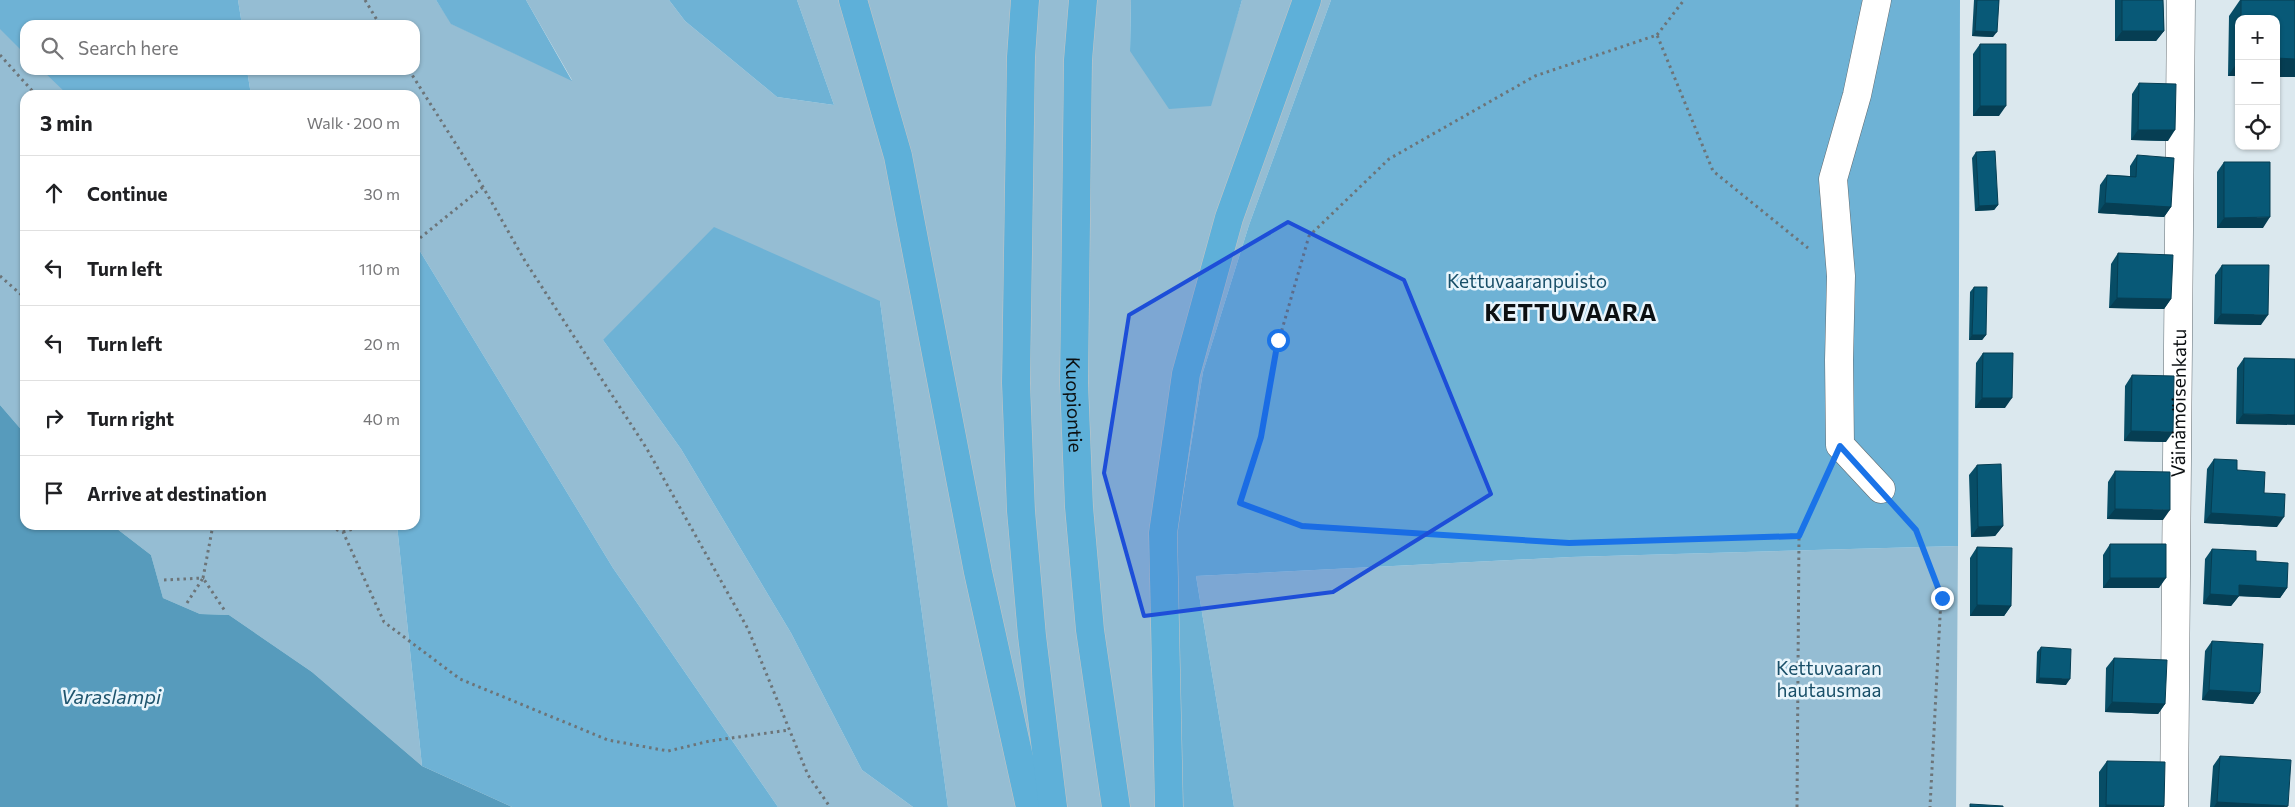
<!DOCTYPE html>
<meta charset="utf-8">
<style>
body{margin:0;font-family:Commissioner,sans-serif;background:#f2f2f2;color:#202124}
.controls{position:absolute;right:15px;top:15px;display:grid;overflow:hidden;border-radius:10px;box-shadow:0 1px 4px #0004}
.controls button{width:45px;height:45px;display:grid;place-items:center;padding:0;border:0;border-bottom:1px solid #e0e0e0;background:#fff;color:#202124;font:25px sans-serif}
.stop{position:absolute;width:15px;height:15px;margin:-11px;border:4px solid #1a73e8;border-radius:50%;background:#fff}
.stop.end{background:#1a73e8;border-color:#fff;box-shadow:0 1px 5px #0008}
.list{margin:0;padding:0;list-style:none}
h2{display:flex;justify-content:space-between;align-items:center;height:65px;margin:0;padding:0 20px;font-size:21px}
h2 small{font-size:16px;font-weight:400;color:#757577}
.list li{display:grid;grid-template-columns:32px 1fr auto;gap:15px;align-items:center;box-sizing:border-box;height:75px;padding:0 20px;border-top:1px solid #e0e0e0}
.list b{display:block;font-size:19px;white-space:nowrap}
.list em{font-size:16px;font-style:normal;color:#757577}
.icon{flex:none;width:28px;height:28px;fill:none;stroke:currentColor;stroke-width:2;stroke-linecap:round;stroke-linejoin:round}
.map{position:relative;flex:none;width:2295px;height:807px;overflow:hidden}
.search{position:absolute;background:#fff;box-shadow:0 1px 4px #0004;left:20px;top:20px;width:400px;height:55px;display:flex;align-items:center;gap:12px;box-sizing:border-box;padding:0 18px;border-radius:15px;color:#757577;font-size:19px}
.panel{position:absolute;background:#fff;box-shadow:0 1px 4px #0004;left:20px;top:90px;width:400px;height:440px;border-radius:15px}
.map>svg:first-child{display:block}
.green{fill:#95bdd3}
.forest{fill:#6eb2d5}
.water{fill:#579bbc}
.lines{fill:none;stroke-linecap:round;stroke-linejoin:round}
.minor-casing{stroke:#616c72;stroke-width:29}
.motorway-casing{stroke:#c5c6c6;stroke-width:29}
.path{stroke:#6c7478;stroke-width:3;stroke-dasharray:2.5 4;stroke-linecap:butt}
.minor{stroke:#fff;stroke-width:28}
.motorway{stroke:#5eb0d9;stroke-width:28}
.wall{fill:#074d66}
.shaded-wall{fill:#063e53}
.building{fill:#085977;stroke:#063e53}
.route{stroke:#1a73e8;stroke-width:6}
.marked{fill:#1d4ed8;fill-opacity:0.2;stroke:#1d4ed8;stroke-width:4;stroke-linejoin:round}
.labels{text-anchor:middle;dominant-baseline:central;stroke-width:5;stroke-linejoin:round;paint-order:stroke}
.park-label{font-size:19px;fill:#194f68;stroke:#e9f5fc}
.street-label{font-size:19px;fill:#0c1012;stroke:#e9f5fc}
.water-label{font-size:20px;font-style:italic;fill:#1e546d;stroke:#e9f5fc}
.district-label{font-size:24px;font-weight:bold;letter-spacing:1px;fill:#0c1012;stroke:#e9f5fc}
</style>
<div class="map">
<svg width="2295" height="807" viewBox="0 0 2295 807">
<rect width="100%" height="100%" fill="#dbe8ee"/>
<path class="green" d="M238,0H436L452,24L572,80L526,0H669L685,21L777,97L834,105L797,0H1131L1130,51L1231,35L1242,0H1331L1249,225L1203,372L1176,537L1180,807H948L880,301L603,340L681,449L791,633L862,770L913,807H778L613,568L415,243V95H251L247,70H415V25H242Z
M0,23L25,46V70H51L78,95H25V434L0,405Z
M112,525H397L422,766L312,672L229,615L200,614L163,598L151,555Z
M1958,546L1956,807H1234L1196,576L1571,557Z"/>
<path class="forest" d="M0,0H238L242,25H25V54L0,29Z
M436,0H526L572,81L451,24Z
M669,0H797L834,105L777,97L685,21Z
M1131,0H1242L1211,106L1169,109L1130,51Z
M1331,0H1960L1958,546L1571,557L1196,576L1234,807H1180L1176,537L1203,372L1249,225Z
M42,70H247L251,95H68Z
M714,227L880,301L948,807H913L862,770L791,633L681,449L603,340Z
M415,243L613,568L778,807H512L422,766L397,525H415Z"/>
<path class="water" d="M0,405L25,434V525H112L151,555L163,598L200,614L229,615L312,672L422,766L512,807H0Z"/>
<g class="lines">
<defs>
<g id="minor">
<path d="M1877,0L1857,95L1833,179L1841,276L1839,360L1840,445L1881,489"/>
<path id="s1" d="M2174,807L2181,0"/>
</g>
<g id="motorway">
<path d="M853,0L898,156L978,572L1030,807"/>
<path d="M1025,0L1021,57L1016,383L1021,511L1032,636L1053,807"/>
<path id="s2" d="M1083,0L1078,60L1074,383L1079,507L1090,630L1116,807"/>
<path d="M1169,807L1163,533L1186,374L1229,218L1307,0"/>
</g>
</defs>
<use href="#minor" class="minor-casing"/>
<use href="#motorway" class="motorway-casing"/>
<path class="path" d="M365,0L380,25
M1657,35L1684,0
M0,55L36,95
M409,70L483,187L525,261L647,449L748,629L808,775L830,807
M415,242L483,187
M0,276L25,298
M1900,511L1916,531L1924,548L1941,598L1930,807
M324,525L343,532L384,622L460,679L608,740L668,751L710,741L789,730
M343,532L367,525
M1799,535L1569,543L1302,525L1240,503L1261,437L1279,340L1309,236L1389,159L1535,76L1657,35L1713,171L1808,248
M164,580L203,578L213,525
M187,603L203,578L225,611
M1797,807L1799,535L1827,476"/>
<use href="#minor" class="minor"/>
<use href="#motorway" class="motorway"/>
</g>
<path class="wall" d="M1974,0H1999L1993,37L1972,36Z
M2115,0H2163L2164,31L2156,41H2115Z
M2240,0H2295V77H2276V19H2239V76H2228L2229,16Z
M1980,44L1999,116H1973V54Z
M2139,83L2168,141L2131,140L2132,94Z
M2239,100V134L2235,133V105Z
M1976,152L1998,205L1994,210L1975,211L1972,158Z
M2137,155L2171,207L2164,217L2098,213L2100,185L2107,175L2130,176V166Z
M2224,162L2263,228H2217V172Z
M2118,253L2171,299L2164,309L2109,308L2111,264Z
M2222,265L2261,325L2214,324L2215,275Z
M1974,287L1986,335L1982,340H1969L1970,292Z
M1983,353L2005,408H1975L1976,363Z
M2244,358L2295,359L2236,424L2237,368Z
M2132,375L2166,442L2124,441L2125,386Z
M2214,459L2237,470L2264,493L2277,527L2204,523L2207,469Z
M1977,465L2003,526L1995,536L1971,537L1969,475Z
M2115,471L2163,520L2107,519L2108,482Z
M2110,544L2159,588H2103V555Z
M1977,547L2011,606L2004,616H1970V558Z
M2212,549L2256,561L2287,588L2280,598L2239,596L2231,606L2203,604L2205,559Z
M2212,641L2260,693L2253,704L2202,700L2205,651Z
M2041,647L2066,685L2036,683L2037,652Z
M2114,658L2165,704L2158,714L2105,712L2106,668Z
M2220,756L2287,807H2210L2213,766Z
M2107,761L2164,807H2099V772Z"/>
<path class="shaded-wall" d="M1975,31L1997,32L1993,37L1972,36Z
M2122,31H2164L2156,41H2115Z
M2276,58L2295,59V77H2276Z
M2239,60V76H2228Z
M1980,106H2006L1999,116H1973Z
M2238,128L2239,134L2235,133Z
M2138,130H2175L2168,141L2131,140Z
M2105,203L2171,207L2164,217L2098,213Z
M1998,205L1994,210L1975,211L1979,206Z
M2270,217L2263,228H2217L2224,218Z
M2117,298L2171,299L2164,309L2109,308Z
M2221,314L2268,315L2261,325L2214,324Z
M1972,335H1986L1982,340H1969Z
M1982,398H2012L2005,408H1975Z
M2243,414L2295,415V425L2236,424Z
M2131,431L2173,432L2166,442L2124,441Z
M2115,509L2170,510L2163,520L2107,519Z
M2211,513L2284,517L2277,527L2204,523Z
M2003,526L1995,536L1971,537L1978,527Z
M2110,578H2166L2159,588H2103Z
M2239,585L2287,588L2280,598L2236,596H2239L2231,606L2203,604L2210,594Z
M1977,605L2011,606L2004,616H1970Z
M2039,678L2070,679L2066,685L2036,683Z
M2209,690L2260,693L2253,704L2202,700Z
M2112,702L2165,704L2158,714L2105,712Z
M2217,802L2288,806L2287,807H2214Z
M2106,805L2164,806V807H2105Z"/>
<path class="building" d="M1977,0H1999L1997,32L1975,31Z
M2122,0H2163L2164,31H2122Z
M2241,0H2295V59L2276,58V19H2241Z
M1980,44H2006V106H1980Z
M2139,83L2176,84L2175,130H2138Z
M1995,151L1998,205L1979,206L1976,152Z
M2137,155L2174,158L2171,207L2105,203L2107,175L2136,177Z
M2224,162H2270V217L2224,218Z
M2118,253L2173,255L2171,299L2117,298Z
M2222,265H2269L2268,315L2221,314Z
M1974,287H1987L1986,335H1972Z
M1983,353H2013L2012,398H1982Z
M2244,358L2295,359V415L2243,414Z
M2132,375L2174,376L2173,432L2131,431Z
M2214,459L2237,460V470L2265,472L2264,493L2285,494L2284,517L2211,513Z
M2001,464L2003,526L1978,527L1977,465Z
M2115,471L2170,472V510L2115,509Z
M2110,544H2166V578H2110Z
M1977,547L2012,548L2011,606L1977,605Z
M2212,549L2256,551V561L2288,563L2287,588L2239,585V596L2210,594Z
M2212,641L2263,644L2260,693L2209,690Z
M2041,647L2071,649L2070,679L2039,678Z
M2114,658L2167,660L2165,704L2112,702Z
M2220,756L2291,760L2288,806L2217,802Z
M2107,761L2165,762L2164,806L2106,805Z
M1970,804L2003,806V807H1970Z"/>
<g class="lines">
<path class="route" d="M1278,340L1261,437L1240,503L1302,526L1569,543L1799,536L1840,446L1916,530L1942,598"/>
</g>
<path class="marked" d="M1288,222L1404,280L1491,494L1333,592L1144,616L1104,473L1129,315Z"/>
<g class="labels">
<g class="park-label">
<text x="1527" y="280">Kettuvaaranpuisto</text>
<text x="1829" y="667">Kettuvaaran<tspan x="1829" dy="22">hautausmaa</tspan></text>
</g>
<g class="street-label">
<text stroke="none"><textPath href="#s1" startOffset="404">Väinämöisenkatu</textPath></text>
<text stroke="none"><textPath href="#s2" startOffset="405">Kuopiontie</textPath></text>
</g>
<g class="water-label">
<text x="111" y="696">Varaslampi</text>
</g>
<g class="district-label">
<text x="1571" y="311">KETTUVAARA</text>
</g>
</g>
</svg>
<div class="controls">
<button>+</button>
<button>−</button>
<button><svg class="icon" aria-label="locate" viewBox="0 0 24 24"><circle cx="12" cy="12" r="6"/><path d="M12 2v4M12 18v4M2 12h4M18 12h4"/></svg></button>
</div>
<div class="stop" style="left:1278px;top:340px"></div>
<div class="stop end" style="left:1942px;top:598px"></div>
<div class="search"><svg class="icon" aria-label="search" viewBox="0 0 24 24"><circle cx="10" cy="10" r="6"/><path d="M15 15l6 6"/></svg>Search here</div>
<section class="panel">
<h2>3 min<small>Walk · 200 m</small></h2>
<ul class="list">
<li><svg class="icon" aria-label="ahead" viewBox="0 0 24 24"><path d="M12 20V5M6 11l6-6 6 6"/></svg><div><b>Continue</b></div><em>30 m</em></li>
<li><svg class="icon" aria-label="left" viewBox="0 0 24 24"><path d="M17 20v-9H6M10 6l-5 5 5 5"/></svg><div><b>Turn left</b></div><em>110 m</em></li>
<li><svg class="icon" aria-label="left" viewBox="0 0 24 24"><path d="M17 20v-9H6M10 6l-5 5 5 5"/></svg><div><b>Turn left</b></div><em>20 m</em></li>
<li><svg class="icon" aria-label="right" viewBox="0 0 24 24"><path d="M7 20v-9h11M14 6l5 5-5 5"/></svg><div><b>Turn right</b></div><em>40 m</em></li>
<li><svg class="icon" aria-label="arrive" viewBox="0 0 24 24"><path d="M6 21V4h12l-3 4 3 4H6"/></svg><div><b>Arrive at destination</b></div></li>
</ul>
</section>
</div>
